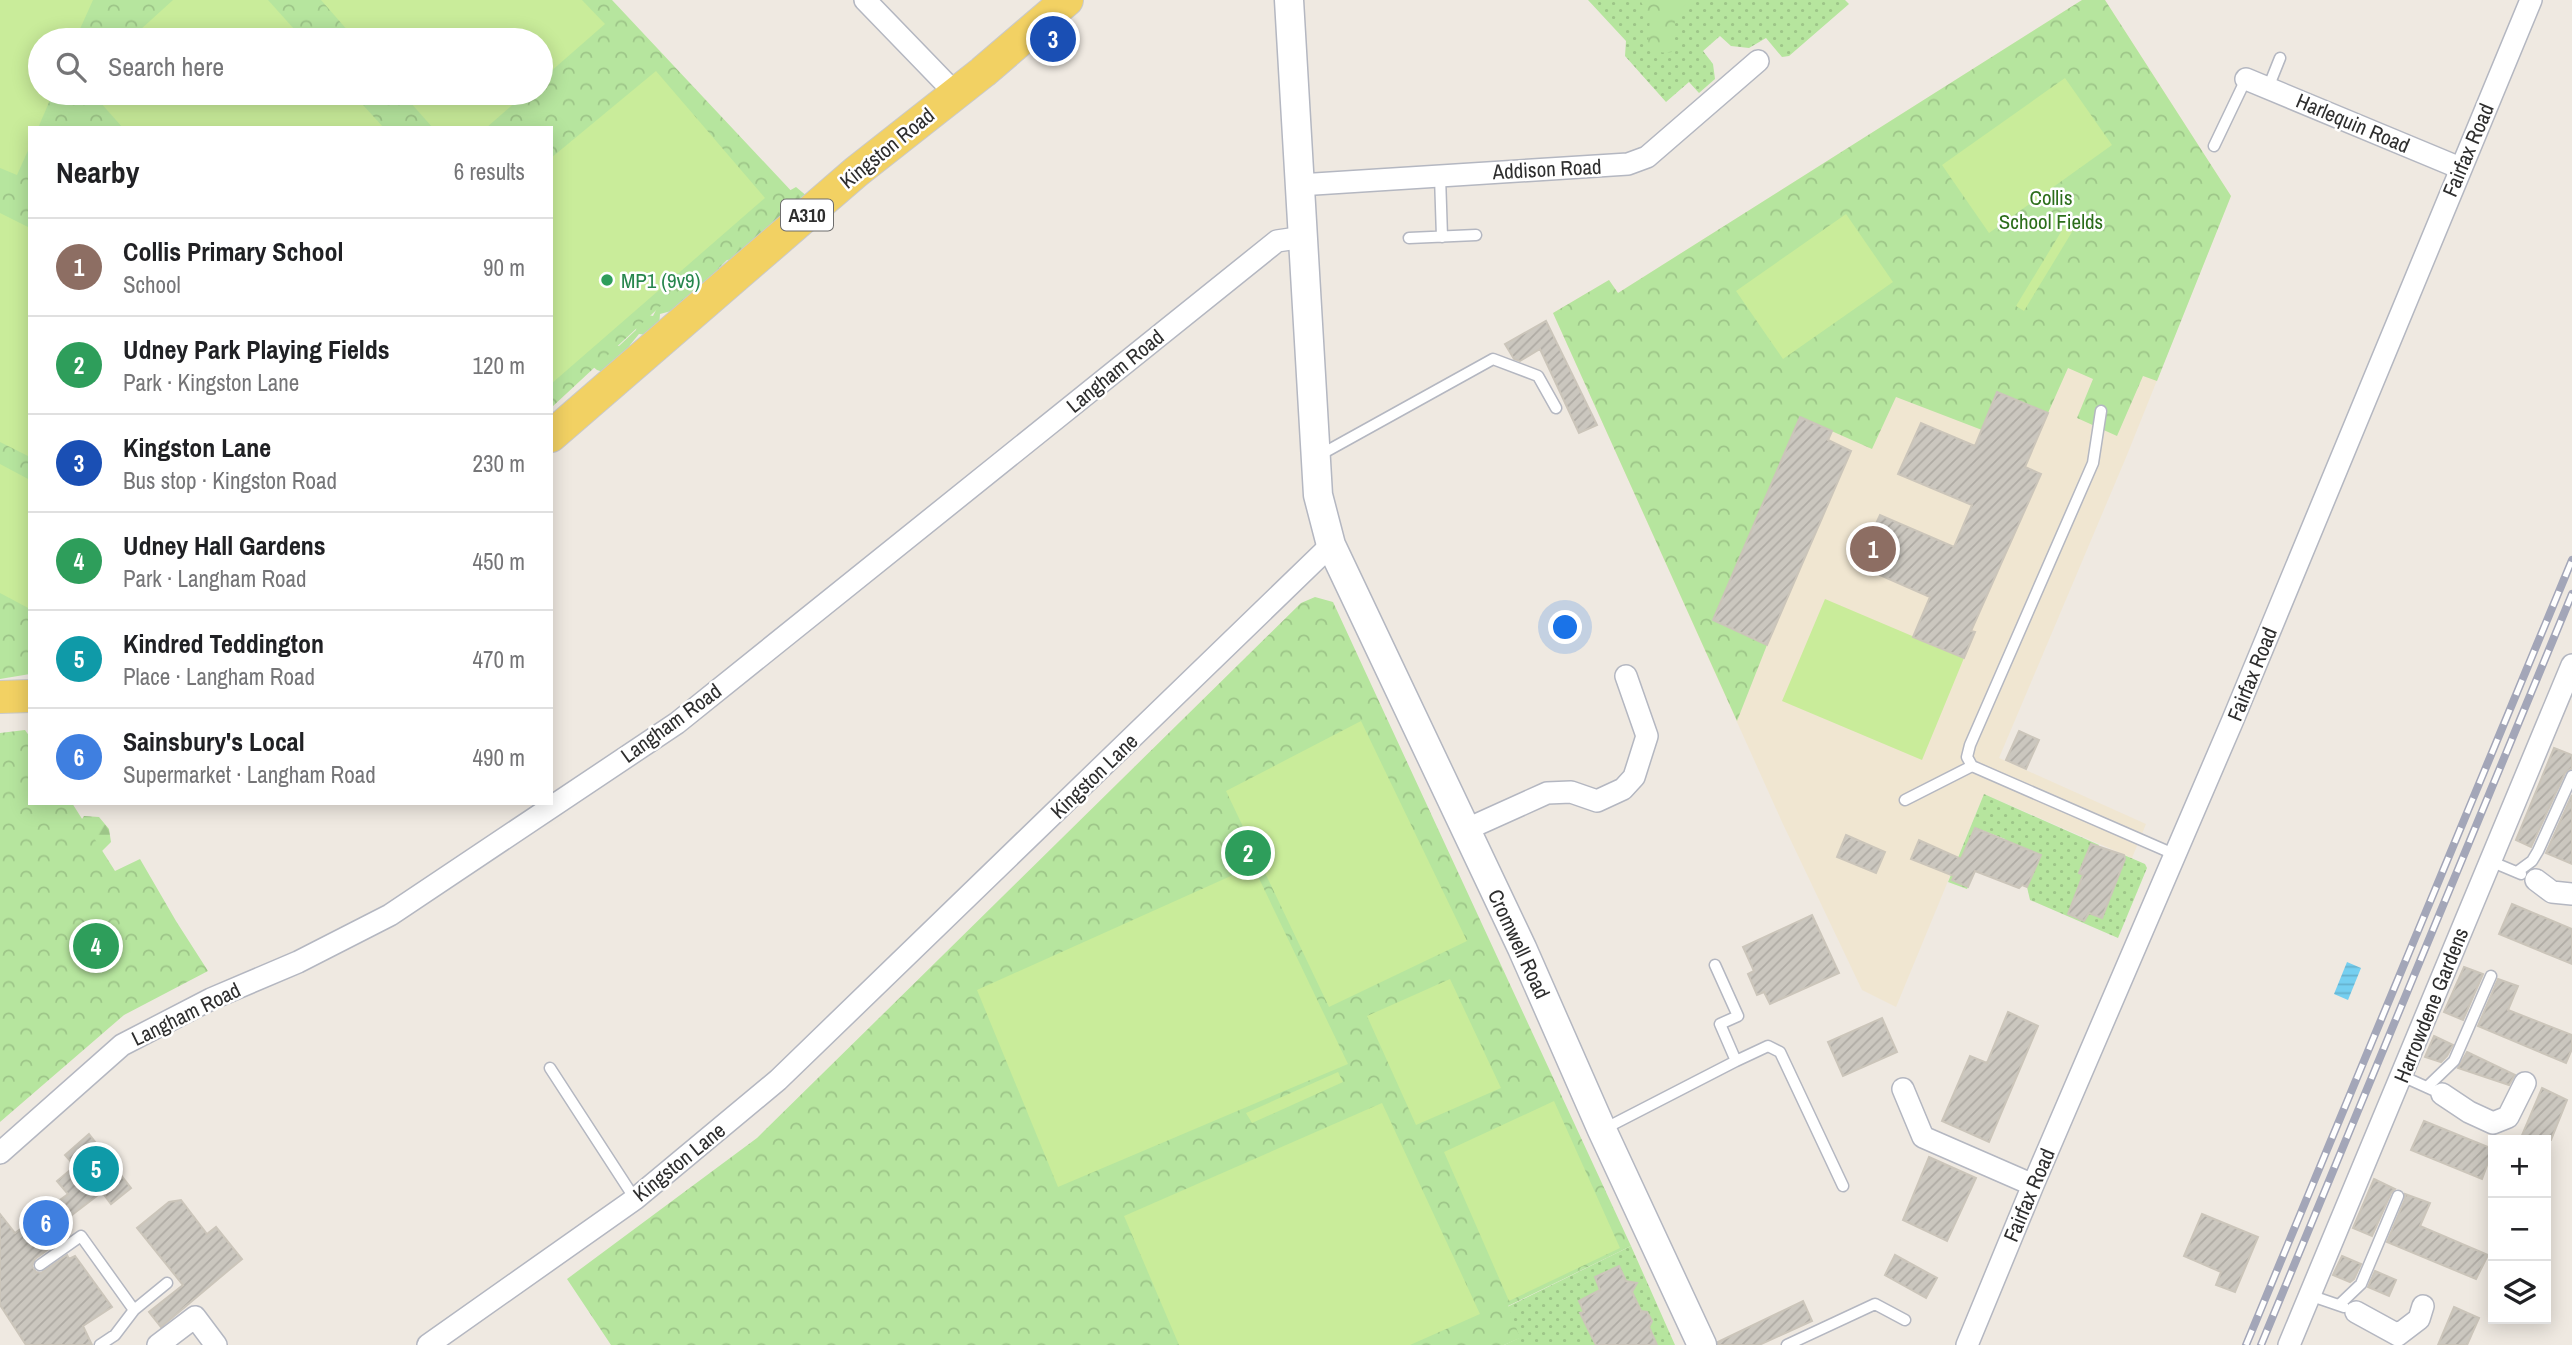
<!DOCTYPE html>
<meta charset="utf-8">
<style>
body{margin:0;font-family:"Archivo Narrow",sans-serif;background:#f2f2f2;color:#202124}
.controls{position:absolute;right:21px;bottom:21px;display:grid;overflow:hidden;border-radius:0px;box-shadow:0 4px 18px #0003}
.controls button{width:63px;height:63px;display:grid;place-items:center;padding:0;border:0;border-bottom:2px solid #e0e0e0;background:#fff;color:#202124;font:35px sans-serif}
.you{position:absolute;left:1566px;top:628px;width:24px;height:24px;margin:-18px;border:5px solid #fff;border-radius:50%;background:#1a73e8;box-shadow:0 0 0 10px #1a73e833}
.badge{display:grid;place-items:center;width:46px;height:46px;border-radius:50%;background:#0f766e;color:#fff;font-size:23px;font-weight:700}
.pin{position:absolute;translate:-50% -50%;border:4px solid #fff;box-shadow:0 2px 7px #0006}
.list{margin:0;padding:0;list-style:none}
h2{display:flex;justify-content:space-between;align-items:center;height:91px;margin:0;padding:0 28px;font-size:30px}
h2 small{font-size:23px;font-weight:400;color:#757577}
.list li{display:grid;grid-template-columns:46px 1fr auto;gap:21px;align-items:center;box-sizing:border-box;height:98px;padding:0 28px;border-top:2px solid #e0e0e0}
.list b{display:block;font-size:26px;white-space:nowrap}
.list p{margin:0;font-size:23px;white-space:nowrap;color:#757577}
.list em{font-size:23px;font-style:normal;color:#757577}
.icon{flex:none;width:38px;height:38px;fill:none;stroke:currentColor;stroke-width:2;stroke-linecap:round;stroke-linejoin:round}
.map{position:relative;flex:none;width:2572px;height:1345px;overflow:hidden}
.search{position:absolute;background:#fff;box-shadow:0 4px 18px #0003;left:28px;top:28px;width:525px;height:77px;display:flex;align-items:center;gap:18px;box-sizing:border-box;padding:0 24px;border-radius:38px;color:#757577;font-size:26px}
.panel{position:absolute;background:#fff;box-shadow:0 4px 18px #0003;left:28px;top:126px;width:525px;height:679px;border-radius:0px}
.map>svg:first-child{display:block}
.education{fill:#f0e6d1}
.grass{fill:url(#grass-dots);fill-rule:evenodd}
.forest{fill:url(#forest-firs)}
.park{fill:url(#park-crowns);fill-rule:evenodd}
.pitch{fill:#c9ec9a}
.water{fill:url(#water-rules)}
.building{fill:url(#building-hatch);stroke:#cbc5ba;stroke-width:2}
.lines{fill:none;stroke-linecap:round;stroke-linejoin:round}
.lane-casing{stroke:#b4b7c1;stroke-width:13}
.street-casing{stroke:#b4b7c1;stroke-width:24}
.secondary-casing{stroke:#b4b7c1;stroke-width:31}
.primary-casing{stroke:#c9c9c9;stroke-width:34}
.lane{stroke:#fff;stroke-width:10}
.street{stroke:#fff;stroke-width:21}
.secondary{stroke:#fff;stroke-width:28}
.primary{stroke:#f2d163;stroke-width:32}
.rail-casing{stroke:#a3a6b8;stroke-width:8}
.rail{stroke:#fff;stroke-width:5;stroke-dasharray:16;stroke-linecap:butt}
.leisure-dot{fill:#2e9e5b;stroke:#fff;stroke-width:2.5}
.labels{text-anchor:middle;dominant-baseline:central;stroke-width:5;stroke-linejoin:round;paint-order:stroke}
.shield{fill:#fff;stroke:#6d6d6d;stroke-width:2}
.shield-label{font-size:19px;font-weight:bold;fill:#2e2e2e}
.street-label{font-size:21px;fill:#2e2e2e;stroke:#fff}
.park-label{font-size:21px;fill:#2c6e1b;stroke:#fff}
.leisure-label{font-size:21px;fill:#27864d;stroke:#fff;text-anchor:start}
</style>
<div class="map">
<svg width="2572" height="1345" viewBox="0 0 2572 1345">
<defs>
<pattern id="grass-dots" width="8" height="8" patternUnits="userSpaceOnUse" patternTransform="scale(1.75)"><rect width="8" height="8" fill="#b6e59e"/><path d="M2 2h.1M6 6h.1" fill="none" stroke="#9dc588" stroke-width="1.8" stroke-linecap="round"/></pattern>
<pattern id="forest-firs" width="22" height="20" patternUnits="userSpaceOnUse" patternTransform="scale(1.75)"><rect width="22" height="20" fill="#b6e59e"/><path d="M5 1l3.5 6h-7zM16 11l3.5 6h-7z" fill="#9dc588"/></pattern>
<pattern id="park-crowns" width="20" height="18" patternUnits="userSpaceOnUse" patternTransform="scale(1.75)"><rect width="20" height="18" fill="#b6e59e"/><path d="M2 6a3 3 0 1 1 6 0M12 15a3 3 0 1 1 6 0" fill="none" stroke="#9dc588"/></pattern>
<pattern id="water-rules" width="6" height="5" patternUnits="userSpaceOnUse" patternTransform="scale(1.75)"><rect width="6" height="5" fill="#75cff0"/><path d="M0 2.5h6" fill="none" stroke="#66b2ce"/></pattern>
<pattern id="building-hatch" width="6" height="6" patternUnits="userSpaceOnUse" patternTransform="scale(1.75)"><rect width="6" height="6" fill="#cbc7bf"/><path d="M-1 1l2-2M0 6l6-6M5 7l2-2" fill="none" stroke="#afaba4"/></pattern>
</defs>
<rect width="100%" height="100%" fill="#efe9e1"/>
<path class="education" d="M2082,0H2105L2231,196L2127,455L1999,758L2146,824L2132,858L1984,794L1896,1007L1862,990L1782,822L1553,313L1609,280L1618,293Z"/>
<path class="grass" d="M1588,0H1845L1849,4L1789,56L1782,57L1766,38L1749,48L1731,46L1720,36L1703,51L1713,64L1715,79L1699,93L1689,82L1666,102L1625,56L1626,41Z
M1984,794L2099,845L2098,847L2091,845L2079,873L2113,887L2125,859L2124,855L2145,864L2147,868L2118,938L2030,900L2027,887L2041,855L2015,844L2010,854L2001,849L2005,839L1976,828L1953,879L1968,887L1967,889L1948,882ZM2081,880L2112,893L2101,918L2089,913L2084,921L2068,914Z
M1631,1246L1675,1345H1504L1519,1338L1507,1307Z"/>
<path class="forest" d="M796,187L808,197L746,258L727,260L719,268V275L686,307L660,314L659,326L647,335L639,334L630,345L627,357L609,374L597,370L587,362L608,343L619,346L636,330L637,323L648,315L653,316L657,308L780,196Z
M84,816L99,817L109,829L111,842L101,852L80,822Z"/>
<path class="park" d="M0,0H612L796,196L666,301L552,407L551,128H30V674L0,679ZM40,40H541V93H40Z
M1640,0H1691C1673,12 1672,31 1672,52C1662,54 1655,52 1648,44L1650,19Z
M2082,0H2105L2231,196L2157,381L2143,376L2117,436L2077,418L2093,379L2068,368L2048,413L1998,392L1982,430L1896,397L1872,449L1800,417L1713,620L1767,645L1737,721L1553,313L1609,280L1618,293Z
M1315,597L1333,602L1631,1246L1508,1306L1520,1338L1504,1345H611L567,1279L757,1138L1301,603Z
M25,730L30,737V803H72L115,871L140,859L176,921L208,971L124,1015L0,1122V733Z"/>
<path class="pitch" d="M0,0H93L75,40H40V93H53L38,128H30V146L17,175L0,168Z
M173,0H268L304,40H129Z
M321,0H582L605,24L541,80V40H356Z
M656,71L765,198L551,384V158Z
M2065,78L2112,145L1989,233L1942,165Z
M92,93H352L384,128H123Z
M402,93H526L486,128H433Z
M0,213L30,228V457L0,442Z
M1846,214L1893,282L1783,359L1736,291Z
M2067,222L2075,227L2024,311L2016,306Z
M0,464L30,480V609L0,593Z
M1825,599L1964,658L1922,760L1782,701Z
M1361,721L1467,941L1329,1007L1226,791Z
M1253,866L1348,1064L1058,1187L977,990Z
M1450,979L1501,1088L1416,1125L1367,1016Z
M1338,1072L1343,1082L1252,1123L1246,1113Z
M1554,1101L1620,1248L1509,1301L1444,1152Z
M1382,1103L1480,1314L1410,1345H1179L1124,1216Z"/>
<path class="water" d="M2347,962L2361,968L2348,1000L2334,994Z"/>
<path class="building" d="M1546,321L1597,425L1579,433L1540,349L1520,361L1514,359L1505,344Z
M1997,392L2048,413L2025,467L2041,474L1971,631L1975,632L1964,658L1913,637L1930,597L1857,565L1880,515L1954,547L1972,505L1898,474L1921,423L1975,446Z
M1800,417L1832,431L1828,440L1851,451L1767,645L1713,620Z
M2019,731L2039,740L2026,769L2006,760Z
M2554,748L2572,755V768L2565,773L2531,847L2516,840Z
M2572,795V864L2546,853Z
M1975,828L2041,855L2027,887L2022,885L2019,888L1975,871L1968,887L1952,880L1954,876L1911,859L1919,840L1961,859Z
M1846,835L1885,852L1876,873L1837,857Z
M2091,844L2124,855L2125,859L2102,918L2089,913L2084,921L2068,914L2083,875L2079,873Z
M2512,904L2572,929V964L2499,934Z
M1812,915L1839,973L1770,1004L1764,992L1757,995L1748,974L1754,971L1743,947Z
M2464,967L2483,974L2463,1020L2444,1012Z
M2498,979L2518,986L2508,1010L2572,1035V1049L2566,1063L2478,1026Z
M2008,1012L2038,1026L1989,1142L1942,1121L1970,1056L1987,1063Z
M1882,1018L1897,1052L1843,1076L1828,1042Z
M2434,1036L2453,1045L2447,1056L2441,1062L2425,1057Z
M2467,1052L2515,1075L2509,1085L2458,1068Z
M2542,1088L2567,1100L2551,1140H2520Z
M2424,1121L2493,1149L2482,1179L2411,1150Z
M89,1134L131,1188L111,1204L102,1192L51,1231L58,1242L35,1259L32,1266L36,1272L41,1273L67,1255L69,1259L75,1256L112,1307L83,1326L92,1345H26L0,1305V1214L15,1233L68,1194L57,1181L75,1166L65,1155Z
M1929,1157L1976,1178L1947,1241L1903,1220Z
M2374,1179L2395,1189L2391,1193L2372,1236L2353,1228Z
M2405,1194L2430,1203L2420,1226L2488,1255L2476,1279L2387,1242L2405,1199Z
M181,1200L207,1234L216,1227L242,1259L161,1327L149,1312L183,1285L137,1228L169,1202Z
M2202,1214L2258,1237L2235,1292L2216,1285L2221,1272L2184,1256Z
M1895,1255L1937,1278L1926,1298L1885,1275Z
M2342,1256L2361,1264L2354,1279L2350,1282L2333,1275Z
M1619,1266L1626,1281L1637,1283L1632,1292L1641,1311L1647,1312L1652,1321L1649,1327L1657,1345H1596L1580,1313L1584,1312L1579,1301L1600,1290L1595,1277Z
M2375,1271L2396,1280L2389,1296L2368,1287Z
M1803,1301L1812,1321L1759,1345H1718V1342Z
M2454,1307L2479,1318L2467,1345H2438Z"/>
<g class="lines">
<defs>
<path id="lane" d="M2268,88L2280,58
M2214,146L2246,79
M1440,176L1442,237
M1409,238L1476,235
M1318,456L1493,359L1538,376L1556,408
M1972,766L1967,757L1970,745L2093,463L2101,411
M1905,800L1972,766L2176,855
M2490,861L2521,874
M2517,872L2532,861L2538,851L2572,776
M1736,1061L1768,1046L1780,1052L1843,1186
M550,1068L635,1199
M2402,1076L2433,1090
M2427,1087L2454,1061L2491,976
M1602,1130L1736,1061L1720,1024L1738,1016L1715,965
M40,1265L81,1236L134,1310
M2309,1295L2344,1307
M2339,1305L2361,1284L2398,1196
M100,1345L115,1335L134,1310L167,1283
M1787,1345L1875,1304L1905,1320"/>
<path id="street" d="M865,0L955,93
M2246,79L2460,168
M1299,185L1628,164L1647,157L1758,61
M1465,830L1547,793L1571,792L1597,801L1623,789L1634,777L1647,736L1626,676
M2536,880L2552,892L2572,894
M1903,1089L1923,1137L2033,1185
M2442,1094L2469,1112L2493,1123L2508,1117L2525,1083
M0,1153L122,1045L211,999L298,962L390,915L677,723L1277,241L1304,237
M2356,1312L2398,1335L2419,1319L2423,1306
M158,1345L195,1317L216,1345
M428,1345L635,1199L778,1080L1331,545
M1967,1345L2033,1185L2232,722L2531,0
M2289,1345L2572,665"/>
<path id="secondary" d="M1289,0L1318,495L1331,545L1522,948L1602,1130L1702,1345"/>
<path id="primary" d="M551,436L856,172L983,72L1067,0
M0,697L30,696"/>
</defs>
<use href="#lane" class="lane-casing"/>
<use href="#street" class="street-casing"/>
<use href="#secondary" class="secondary-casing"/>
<use href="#primary" class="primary-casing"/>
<use href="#lane" class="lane"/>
<use href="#street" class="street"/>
<use href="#secondary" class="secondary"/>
<use href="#primary" class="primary"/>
<defs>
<path id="rail" d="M2246,1345L2572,560
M2261,1345L2572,594"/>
</defs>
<use href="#rail" class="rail-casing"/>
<use href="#rail" class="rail"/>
</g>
<circle class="leisure-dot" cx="607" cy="280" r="7"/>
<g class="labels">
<rect class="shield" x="781" y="199.5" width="52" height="31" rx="5"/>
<g class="shield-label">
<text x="807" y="215">A310</text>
</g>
<g class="street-label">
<text transform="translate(2353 123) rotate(23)">Harlequin Road</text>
<text transform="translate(887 148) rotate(-39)">Kingston Road</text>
<text transform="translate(2468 150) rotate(-67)">Fairfax Road</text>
<text transform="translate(1547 169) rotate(-3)">Addison Road</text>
<text transform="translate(1115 371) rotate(-39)">Langham Road</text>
<text transform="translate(2252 674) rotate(-68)">Fairfax Road</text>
<text transform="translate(671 723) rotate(-36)">Langham Road</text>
<text transform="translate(1094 776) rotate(-44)">Kingston Lane</text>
<text transform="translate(1519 944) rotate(65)">Cromwell Road</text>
<text transform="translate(2431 1005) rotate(-68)">Harrowdene Gardens</text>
<text transform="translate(186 1014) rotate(-26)">Langham Road</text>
<text transform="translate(679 1162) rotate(-39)">Kingston Lane</text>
<text transform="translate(2029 1195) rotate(-67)">Fairfax Road</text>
</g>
<g class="park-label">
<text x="2051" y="197">Collis<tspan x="2051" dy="24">School Fields</tspan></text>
</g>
<g class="leisure-label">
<text x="621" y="280">MP1 (9v9)</text>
</g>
</g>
</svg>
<div class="controls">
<button>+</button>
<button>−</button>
<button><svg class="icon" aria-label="layers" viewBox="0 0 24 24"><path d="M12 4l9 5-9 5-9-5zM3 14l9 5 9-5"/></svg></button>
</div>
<div class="you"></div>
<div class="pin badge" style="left:1873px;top:549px;background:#8d6e63">1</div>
<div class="pin badge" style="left:1248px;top:853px;background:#2e9e5b">2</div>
<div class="pin badge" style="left:1053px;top:39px;background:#1a4fb4">3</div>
<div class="pin badge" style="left:96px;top:946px;background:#2e9e5b">4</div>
<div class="pin badge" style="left:96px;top:1169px;background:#0f9aa8">5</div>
<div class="pin badge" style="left:46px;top:1223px;background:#3f7fe0">6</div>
<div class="search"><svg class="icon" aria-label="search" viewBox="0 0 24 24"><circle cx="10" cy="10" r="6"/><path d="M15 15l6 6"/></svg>Search here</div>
<section class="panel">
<h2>Nearby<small>6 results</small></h2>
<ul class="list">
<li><span class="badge" style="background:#8d6e63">1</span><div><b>Collis Primary School</b><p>School</p></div><em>90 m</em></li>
<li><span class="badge" style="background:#2e9e5b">2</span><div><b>Udney Park Playing Fields</b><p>Park · Kingston Lane</p></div><em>120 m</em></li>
<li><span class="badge" style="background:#1a4fb4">3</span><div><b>Kingston Lane</b><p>Bus stop · Kingston Road</p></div><em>230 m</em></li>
<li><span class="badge" style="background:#2e9e5b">4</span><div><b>Udney Hall Gardens</b><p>Park · Langham Road</p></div><em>450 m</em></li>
<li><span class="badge" style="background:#0f9aa8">5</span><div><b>Kindred Teddington</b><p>Place · Langham Road</p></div><em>470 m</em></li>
<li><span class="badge" style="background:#3f7fe0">6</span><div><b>Sainsbury's Local</b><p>Supermarket · Langham Road</p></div><em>490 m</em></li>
</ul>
</section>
</div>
